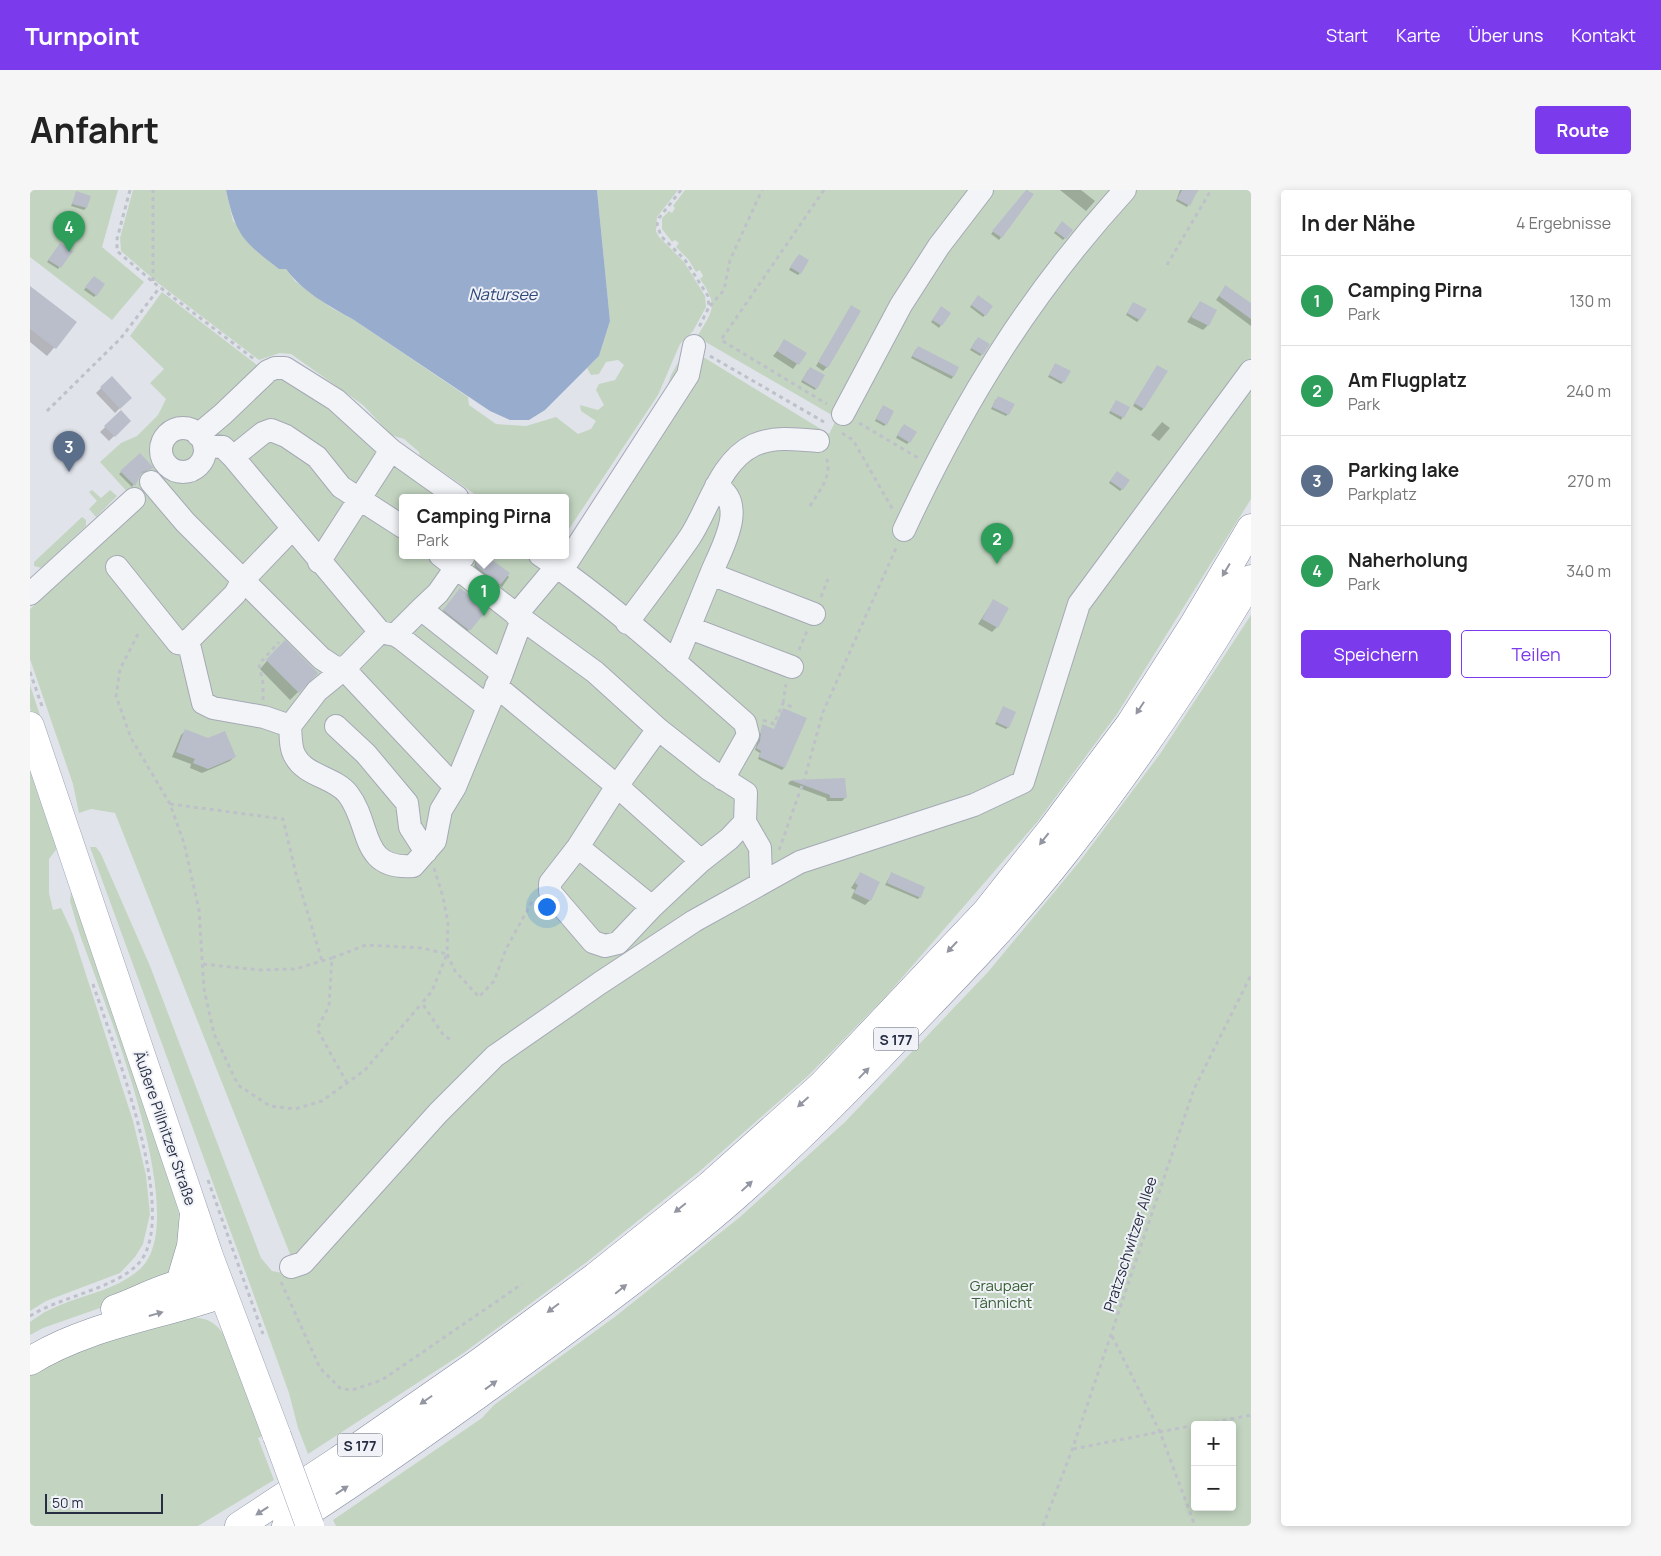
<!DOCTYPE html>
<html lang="de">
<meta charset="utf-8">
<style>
body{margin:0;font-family:Manrope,sans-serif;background:#f6f6f6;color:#222}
.controls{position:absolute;right:15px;bottom:15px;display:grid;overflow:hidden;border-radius:5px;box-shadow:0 2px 8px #0003}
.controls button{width:45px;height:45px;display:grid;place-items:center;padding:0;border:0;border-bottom:1px solid #e0e0e0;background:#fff;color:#222;font:25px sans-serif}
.scale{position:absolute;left:15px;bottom:12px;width:118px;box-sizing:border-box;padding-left:5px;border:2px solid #272e43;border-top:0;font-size:14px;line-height:18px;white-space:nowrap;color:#272e43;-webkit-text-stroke:4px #f0f2f7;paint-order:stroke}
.you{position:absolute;left:516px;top:716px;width:18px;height:18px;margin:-12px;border:4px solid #fff;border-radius:50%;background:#1a73e8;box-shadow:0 0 0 8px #1a73e833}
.badge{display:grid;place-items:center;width:32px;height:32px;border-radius:50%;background:#7c3aed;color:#fff;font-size:16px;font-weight:700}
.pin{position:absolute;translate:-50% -41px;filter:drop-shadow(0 1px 2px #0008)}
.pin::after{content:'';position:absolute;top:26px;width:18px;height:15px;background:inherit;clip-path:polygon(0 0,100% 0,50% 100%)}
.popup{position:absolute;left:369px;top:304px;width:170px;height:65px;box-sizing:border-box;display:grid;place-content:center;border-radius:5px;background:#fff;filter:drop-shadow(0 1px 4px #0005);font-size:16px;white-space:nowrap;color:#767676}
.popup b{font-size:19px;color:#222}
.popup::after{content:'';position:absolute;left:50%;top:100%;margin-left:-10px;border:10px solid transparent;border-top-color:#fff}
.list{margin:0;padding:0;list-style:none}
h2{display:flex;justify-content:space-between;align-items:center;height:65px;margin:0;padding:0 20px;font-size:21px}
h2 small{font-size:16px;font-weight:400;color:#767676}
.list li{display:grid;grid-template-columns:32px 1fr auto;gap:15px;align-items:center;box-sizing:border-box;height:90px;padding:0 20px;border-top:1px solid #e0e0e0}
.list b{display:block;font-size:19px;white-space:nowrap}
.list p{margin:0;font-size:16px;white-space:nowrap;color:#767676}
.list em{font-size:16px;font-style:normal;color:#767676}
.actions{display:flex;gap:10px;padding:15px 20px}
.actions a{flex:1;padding:11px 0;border:1px solid #7c3aed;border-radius:5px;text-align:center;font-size:18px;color:#7c3aed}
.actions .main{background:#7c3aed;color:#fff}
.map{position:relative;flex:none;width:1221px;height:1336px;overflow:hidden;border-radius:5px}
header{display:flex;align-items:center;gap:30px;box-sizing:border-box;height:70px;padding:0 25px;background:#7c3aed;color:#fff}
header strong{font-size:24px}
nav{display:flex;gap:28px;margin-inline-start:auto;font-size:18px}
.intro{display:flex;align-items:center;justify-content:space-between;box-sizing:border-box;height:120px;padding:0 30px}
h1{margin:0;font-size:35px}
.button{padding:12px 22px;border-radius:5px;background:#7c3aed;color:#fff;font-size:18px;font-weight:700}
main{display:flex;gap:30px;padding:0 30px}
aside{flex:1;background:#fff;border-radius:5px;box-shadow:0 2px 8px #0003}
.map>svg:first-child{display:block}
.green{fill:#c3d5c1;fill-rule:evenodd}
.water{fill:#98accd}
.shadow{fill:#0003}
.building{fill:#babeca}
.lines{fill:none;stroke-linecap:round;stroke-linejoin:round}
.minor-casing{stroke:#a5a9b5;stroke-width:24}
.major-casing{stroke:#9ea5b7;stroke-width:29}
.highway-casing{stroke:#868ea2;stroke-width:29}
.path{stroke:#bec1c9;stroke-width:3;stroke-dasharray:4 4;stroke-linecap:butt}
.minor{stroke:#f3f4f8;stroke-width:22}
.major{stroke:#fff;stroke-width:28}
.highway{stroke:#fff;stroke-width:28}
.major-bridge-casing{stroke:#9ea5b7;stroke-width:29;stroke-linecap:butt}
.major-bridge{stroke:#fff;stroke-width:28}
.oneway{fill:#9396a1}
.labels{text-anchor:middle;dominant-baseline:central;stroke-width:4;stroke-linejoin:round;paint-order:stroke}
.shield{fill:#f0f2f7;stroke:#636979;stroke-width:1}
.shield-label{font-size:14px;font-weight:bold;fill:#272e43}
.street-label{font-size:15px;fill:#272e43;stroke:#f0f2f7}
.park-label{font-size:15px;fill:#376034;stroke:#f0f2f7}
.water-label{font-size:16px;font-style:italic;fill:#2e477a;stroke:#f0f2f7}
</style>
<header>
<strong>Turnpoint</strong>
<nav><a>Start</a><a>Karte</a><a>Über uns</a><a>Kontakt</a></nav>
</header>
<div class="intro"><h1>Anfahrt</h1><a class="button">Route</a></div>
<main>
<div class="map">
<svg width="1221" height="1336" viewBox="0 0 1221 1336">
<rect width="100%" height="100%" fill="#e0e3ea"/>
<path class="green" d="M0,0H88L72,57L114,92L82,130L0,67Z
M103,0H196L203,31L256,79L265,91L300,117L324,130L438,207L439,215L466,234L496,236L526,227L548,244L561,239L566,231L551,221L550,215L568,220L574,215L566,200L569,194L585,190L594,175L588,170L576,172L569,184L561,185L557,178L569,166L580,131L567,0H648L627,27L626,41L629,47L654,72L675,106L676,117L663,141L650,154L628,205L535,345V307H449L390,266L389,262L374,249L361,245L333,215L261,164L250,163L229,170L128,93L91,61L90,48Z
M655,0H1221V309L1087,524L1008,631L857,805L779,885L671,980L558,1071L435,1162L278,1264L268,1238L259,1203L218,1089L60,657H66L71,664L120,776L231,1068L242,1081L259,1084L262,1069L85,623L61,619L49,623L43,594L0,469V419L111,317L70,272L91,253L107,246L128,225L136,209L120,193L134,179L100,146L132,102L231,178L359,249C370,253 383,258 387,270L439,307H373V365H535V351H538L634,208L641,185L657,157L799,244L807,228L667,147C683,120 689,116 670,89L673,86L670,80L666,82L658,69L646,57L649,53L645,50L642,52L632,39V28L639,21L642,23L645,18L643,16Z
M62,300L71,308L80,300L87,306L66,327L59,319L67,311L59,302Z
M52,327L56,330V336L12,378L4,376V372Z
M1221,425V1336H306L303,1330L452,1228L464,1215L586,1126L710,1027L815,932L958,782L1050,671L1130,564ZM1165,1235H1202V1317H1165Z
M0,495L40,616L33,611L0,518Z
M0,559L31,653L19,669V703L23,720L31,718L43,744L103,931L116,985L120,1024L113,1054L105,1067L90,1083L16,1111L0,1121Z
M42,694L137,965L154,1049L144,1081L107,1105L13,1138L0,1145V1132C6,1128 12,1123 19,1120C49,1105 87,1101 111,1078C164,1027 71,805 49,742L40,711Z
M155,1127C165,1128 176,1127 184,1134C205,1149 224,1219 233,1246L228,1248L244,1290L168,1336H0V1182L14,1171Z"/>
<path class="water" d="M196,0H567L580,131L569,166L515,220L499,230H480L460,221L324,130C299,116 273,102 256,79H249C213,51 206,46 196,0Z"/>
<path class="shadow" d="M997,0L1003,5L969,50L961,44Z
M1030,0H1051L1065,11L1056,21Z
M1150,0H1168L1157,17L1146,11Z
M47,3L56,18L54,20L41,16Z
M1030,35L1042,40L1033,50L1024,43Z
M29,56L41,62L28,79L17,72Z
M767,67L770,83L768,85L759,80Z
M62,89L66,105L64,107L54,100Z
M1196,96L1221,115V136L1186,110Z
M0,97L45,133L17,166L0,152Z
M946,109L955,125L953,127L940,117Z
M1170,112L1178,135L1173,140L1157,132Z
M1103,113L1109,130L1107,132L1096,125Z
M821,117L797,177L793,181L786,176Z
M910,120L919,123L909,138L901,132Z
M946,150L952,164L950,166L940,160Z
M755,151L775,163L763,179L743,166Z
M886,159L927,178L923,187L921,189L881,168Z
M1025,174L1033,192L1031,194L1018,187Z
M1126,179L1113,219L1111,221L1103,216Z
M778,180L786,198L785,200L771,192Z
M81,188L100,208L85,223L66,203Z
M966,209L978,224L976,226L961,219Z
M1086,211L1098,217L1091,230L1079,223Z
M851,219L856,234L854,236L845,231Z
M91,222L99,231L79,251L70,242Z
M1132,232L1140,238L1129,251L1121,245Z
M872,237L879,252L877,254L866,248Z
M110,265L122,278L110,284L102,297L89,284Z
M1085,284L1092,299L1090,301L1079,293Z
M447,365H451L478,383L477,385L479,387L472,397L469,395L467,397L444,378Z
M429,401L456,419L437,442L412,422Z
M963,411L967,437L962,442L948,434Z
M247,459L287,483L260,510L230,479Z
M973,518L978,537L976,539L965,534Z
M733,535L754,578L752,580L728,569L730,563L725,560Z
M156,540L205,566L200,571L172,583L160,578L161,574L142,567L151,545Z
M814,590L816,607L812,611H797L796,608L758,594L760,591Z
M830,684L840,710L835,715L821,708L825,700L821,698Z
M860,686L890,707L888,709L855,695Z"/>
<path class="building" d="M996,0L1004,4L972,48L962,41Z
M1152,0H1168L1160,16L1147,9Z
M46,1L61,6L57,18L42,14Z
M1032,31L1043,40L1036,49L1025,41Z
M30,53L43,61L31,78L18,70Z
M769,64L779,70L771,84L760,77Z
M64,86L75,94L67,106L55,97Z
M1195,95L1221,113V129L1189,106Z
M0,96L47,132L26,159L0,139Z
M948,105L963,116L956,126L941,115Z
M1170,111L1187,120L1179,136L1161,127Z
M1103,112L1117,119L1110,130L1097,123Z
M821,115L831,121L798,178L788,172Z
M911,116L921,123L912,136L902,130Z
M948,147L960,154L953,165L941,158Z
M754,149L777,163L769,175L747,161Z
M888,156L929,177L924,187L882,166Z
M1025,173L1041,181L1034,193L1019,185Z
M1127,175L1138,181L1114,219L1104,213Z
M780,177L795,185L787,199L772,190Z
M82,186L102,208L90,219L70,197Z
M968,206L985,214L979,225L962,217Z
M1086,210L1100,217L1094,228L1080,221Z
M853,215L864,221L857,235L846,229Z
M91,220L101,231L85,247L74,236Z
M874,234L887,242L880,253L867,245Z
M110,263L124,278L112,282L105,296L90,281Z
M1087,281L1100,290L1093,300L1080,291Z
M447,365H455L480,383L470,395L446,376Z
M430,398L458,419L440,441L413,420Z
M963,409L979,418L968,438L952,429Z
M255,450L288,483L269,503L236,470Z
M973,516L986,522L979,538L966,532Z
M753,518L777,528L755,578L729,567L731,561L726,558L730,551L732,534L744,539Z
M155,539L178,548L195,541L206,567L178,579L163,573L165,569L146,562Z
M815,588L817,608H800V605L760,590Z
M830,682L850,692L841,711L824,703L828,695L825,693Z
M861,682L895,697L891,708L857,693Z"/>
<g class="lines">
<defs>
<path id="minor" d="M813,224L871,115L909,56L952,0
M131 260a22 22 0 1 1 44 0a22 22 0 1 1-44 0Z
M168,245L193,224L238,181L245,178H255L306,210L361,260L427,307
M174,255L193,257L203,267L350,442L365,445L372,449L458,517
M203,267L233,243L241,240L256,246L287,267L311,297L373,337
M121,292L155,332L291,468L303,476L314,479L425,597L472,483L391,419L365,445
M874,340C934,211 999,105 1095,0
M410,365L492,429L472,483
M510,365C582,414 649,475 715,533L718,545L693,589
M289,372L361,260
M87,377L148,453L155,454L205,404L213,390L262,339
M532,380L658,185L664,156
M681,384C691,359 719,314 686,296
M0,404L104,309
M391,419L408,403L434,366
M486,425L527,376
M597,433C618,405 640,376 660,347C679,318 690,271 724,255C744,246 767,249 788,251
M660,438L762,477
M350,442L314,479L287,501L260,536C261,546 260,558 265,566C275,586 305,587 318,604C342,635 329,680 383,676L405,651L411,620L425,597
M158,450L173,513L183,518L234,527L260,536
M645,472L681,384L784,424
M466,496L587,596L628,539L565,482L492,429
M306,536L336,564L377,613L380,637L396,662
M628,539L680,580L716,603L715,632L730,658L731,688
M548,657L622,717
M671,671L587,596L548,657L520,693V702L563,752L575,756L588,753L622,717L671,671L699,649L715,632
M261,1077L273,1073L408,923L465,866L570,793L664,731L770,672L944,615L993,592L1049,414L1221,181"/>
<path id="major" d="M0,536L179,1066L247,1246"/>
<path id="highway" d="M150,1093L161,1056L164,1023
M85,1119C119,1107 152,1084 189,1094
M0,1171C58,1135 129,1126 192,1104
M209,1336L309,1270L450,1172L565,1087L680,995L792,895L956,722L1021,640L1100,534L1164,434L1221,338
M256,1336C337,1285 415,1229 493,1172C563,1121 633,1069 699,1012C761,958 819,899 875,840C931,782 987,724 1036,661C1104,575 1165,484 1221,389"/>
</defs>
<use href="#minor" class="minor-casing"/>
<use href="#major" class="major-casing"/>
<use href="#highway" class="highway-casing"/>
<path class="path" d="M100,0L87,49V61L123,92L224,169
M651,0L629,28L627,34L631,46L655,70L678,106L679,117L668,139
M794,0L691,150L797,214
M1137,75L1181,0
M123,91V0
M680,116L694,100L700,70L732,0
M680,166L794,232
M17,221L91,148L130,97
M829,233L890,269
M812,243L823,250L863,320
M780,316C790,300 803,285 796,267
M791,407L798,389
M108,444L90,479L86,506L101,548L140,614L154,653L169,720L174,799L184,844L208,895L240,916L265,919L292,911L335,880L392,813
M769,460L777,441
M0,482L13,519
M233,510V493L229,474L249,452
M753,513L756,494
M733,530L744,534L753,513L762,517
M140,614L253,629L266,684L292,771
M749,660L775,587L793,522L867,356
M404,678L413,707L418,733L417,764L425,781L449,807L464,791L476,759L504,708
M173,774L229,780L265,779L302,768
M317,893L287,839L299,816L302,768L336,755L392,758L417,764L402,801L392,813L414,846L423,851
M178,990L233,1144
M251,1092L290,1178L311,1199L322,1200L352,1190L492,1094
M0,1126C32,1106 84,1099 108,1074C153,1027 80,847 62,791
M1082,1146L1130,1242L1165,1336
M1169,1235L1221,1225
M1043,1259L1165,1235
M1013,1336L1042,1260L1164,899L1221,785"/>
<use href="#minor" class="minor"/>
<use href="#major" class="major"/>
<use href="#highway" class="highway"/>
<defs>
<path id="major-bridge" d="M247,1246L280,1336"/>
</defs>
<use href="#major-bridge" class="major-bridge-casing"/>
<use href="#major-bridge" class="major-bridge"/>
</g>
<defs><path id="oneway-solid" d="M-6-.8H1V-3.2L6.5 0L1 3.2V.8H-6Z" transform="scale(1.25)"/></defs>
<g class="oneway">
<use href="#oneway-solid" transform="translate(1196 380) rotate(121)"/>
<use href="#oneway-solid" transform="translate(1110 518) rotate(123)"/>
<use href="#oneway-solid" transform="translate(1014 649) rotate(128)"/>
<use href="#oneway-solid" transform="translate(922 757) rotate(133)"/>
<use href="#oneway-solid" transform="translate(834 883) rotate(-46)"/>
<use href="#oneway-solid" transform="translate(773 912) rotate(138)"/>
<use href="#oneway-solid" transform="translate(717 996) rotate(-43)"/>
<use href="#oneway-solid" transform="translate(650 1018) rotate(141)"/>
<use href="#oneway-solid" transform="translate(591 1099) rotate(-39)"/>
<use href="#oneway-solid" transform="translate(523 1118) rotate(143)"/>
<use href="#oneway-solid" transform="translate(126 1124) rotate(-16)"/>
<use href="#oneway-solid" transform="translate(461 1195) rotate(-36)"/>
<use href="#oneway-solid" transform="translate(396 1210) rotate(145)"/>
<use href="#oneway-solid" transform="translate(312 1300) rotate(-33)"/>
<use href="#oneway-solid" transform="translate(232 1321) rotate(147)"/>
</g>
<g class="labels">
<g class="shield">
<rect x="843.5" y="837.5" width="45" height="23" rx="4"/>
<rect x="307.5" y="1243.5" width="45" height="23" rx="4"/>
</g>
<g class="shield-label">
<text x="866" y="849">S 177</text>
<text x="330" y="1255">S 177</text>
</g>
<g class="street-label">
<text transform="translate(135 938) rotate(71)">Äußere Pillnitzer Straße</text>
<text transform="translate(1100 1054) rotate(-72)">Pratzschwitzer Allee</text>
</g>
<g class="park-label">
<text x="972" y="1095">Graupaer<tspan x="972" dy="17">Tännicht</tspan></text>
</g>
<g class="water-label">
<text x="473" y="104">Natursee</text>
</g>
</g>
</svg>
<div class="controls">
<button>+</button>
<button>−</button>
</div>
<div class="scale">50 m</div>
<div class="you"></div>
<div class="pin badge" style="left:454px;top:426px;background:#2e9e5b">1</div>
<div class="popup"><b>Camping Pirna</b>Park</div>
<div class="pin badge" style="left:967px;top:374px;background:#2e9e5b">2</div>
<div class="pin badge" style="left:39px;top:282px;background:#5c6f8a">3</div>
<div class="pin badge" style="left:39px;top:62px;background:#2e9e5b">4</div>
</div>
<aside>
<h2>In der Nähe<small>4 Ergebnisse</small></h2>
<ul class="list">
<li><span class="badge" style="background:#2e9e5b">1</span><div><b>Camping Pirna</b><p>Park</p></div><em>130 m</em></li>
<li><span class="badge" style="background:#2e9e5b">2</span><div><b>Am Flugplatz</b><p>Park</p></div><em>240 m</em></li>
<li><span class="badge" style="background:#5c6f8a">3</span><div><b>Parking lake</b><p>Parkplatz</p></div><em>270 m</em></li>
<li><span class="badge" style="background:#2e9e5b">4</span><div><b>Naherholung</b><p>Park</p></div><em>340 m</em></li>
</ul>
<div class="actions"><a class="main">Speichern</a><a>Teilen</a></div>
</aside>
</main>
